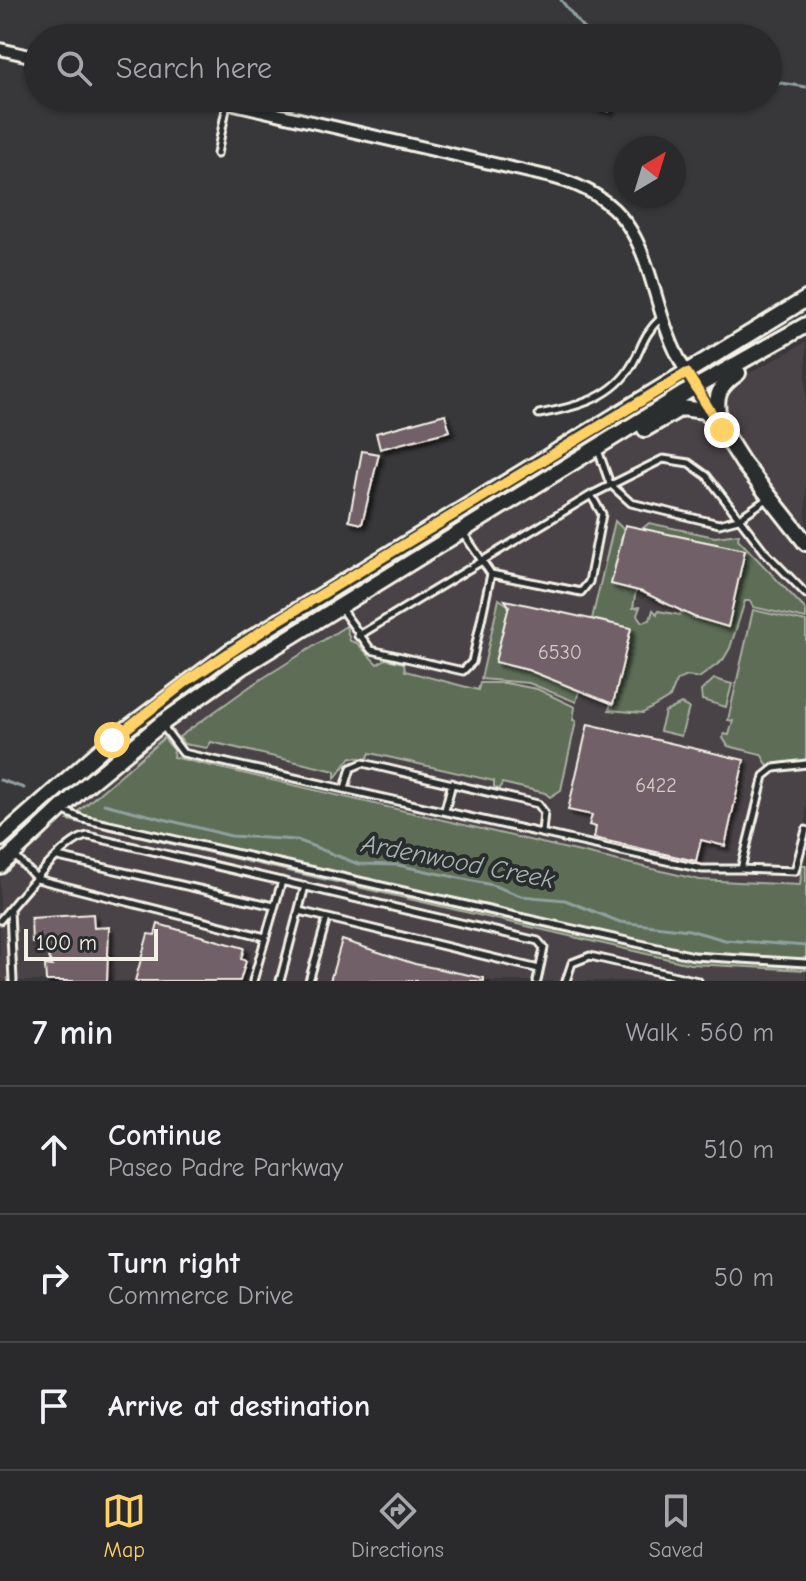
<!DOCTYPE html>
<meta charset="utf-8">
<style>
body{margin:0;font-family:"Comic Neue",sans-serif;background:#363537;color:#f1f3f6}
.compass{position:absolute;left:614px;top:136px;width:72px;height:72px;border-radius:50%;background:#2a292b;box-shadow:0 2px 6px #0004;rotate:38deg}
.scale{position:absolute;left:24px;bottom:20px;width:134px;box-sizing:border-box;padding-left:8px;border:4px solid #f4f1e8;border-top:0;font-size:22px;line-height:28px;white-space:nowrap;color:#f4f1e8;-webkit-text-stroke:6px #2a2d2e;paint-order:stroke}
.stop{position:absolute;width:24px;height:24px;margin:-18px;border:6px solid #ffd166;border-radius:50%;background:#fff}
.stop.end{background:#ffd166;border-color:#fff;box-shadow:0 2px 8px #0008}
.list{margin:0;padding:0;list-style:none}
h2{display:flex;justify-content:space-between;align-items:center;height:104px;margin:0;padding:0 32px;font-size:34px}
h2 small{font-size:26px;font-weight:400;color:#a5a6a9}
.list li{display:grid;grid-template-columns:52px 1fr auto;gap:24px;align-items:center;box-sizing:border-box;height:128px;padding:0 32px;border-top:2px solid #464547}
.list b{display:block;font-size:30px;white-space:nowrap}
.list p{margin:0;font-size:26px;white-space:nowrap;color:#a5a6a9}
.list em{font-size:26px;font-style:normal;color:#a5a6a9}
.icon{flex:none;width:44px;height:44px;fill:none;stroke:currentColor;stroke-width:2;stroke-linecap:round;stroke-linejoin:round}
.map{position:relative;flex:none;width:806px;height:981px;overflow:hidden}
.search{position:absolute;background:#2a292b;box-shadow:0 2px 6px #0004;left:24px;right:24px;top:24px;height:88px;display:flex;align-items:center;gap:20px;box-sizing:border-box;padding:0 28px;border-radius:44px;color:#a5a6a9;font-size:30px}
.sheet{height:488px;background:#2a292b}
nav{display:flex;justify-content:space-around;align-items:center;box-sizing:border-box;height:112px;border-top:2px solid #464547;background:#2a292b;font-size:22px;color:#a5a6a9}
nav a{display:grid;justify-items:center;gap:4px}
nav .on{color:#ffd166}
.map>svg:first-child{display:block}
.built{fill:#494347}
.green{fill:#5d6d57;stroke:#a8afa0;stroke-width:2}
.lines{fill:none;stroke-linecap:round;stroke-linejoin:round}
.stream{stroke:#8fa09f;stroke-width:3}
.building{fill:#726067;stroke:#f4f1e8;stroke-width:2;filter:url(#shadow)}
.lane-casing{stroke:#f4f1e8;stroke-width:11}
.street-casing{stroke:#f4f1e8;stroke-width:16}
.secondary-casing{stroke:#f4f1e8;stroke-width:20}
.lane{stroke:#2a2d2e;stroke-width:5}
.street{stroke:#2a2d2e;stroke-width:10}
.secondary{stroke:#2a2d2e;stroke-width:14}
.route{stroke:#ffd166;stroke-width:10}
.labels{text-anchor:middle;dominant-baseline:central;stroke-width:8;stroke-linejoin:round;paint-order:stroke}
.number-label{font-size:20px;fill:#d4cdc8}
.water-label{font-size:26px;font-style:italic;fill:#a8b4b2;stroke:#2a2d2e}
</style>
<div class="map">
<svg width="806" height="981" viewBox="0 0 806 981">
<defs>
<filter id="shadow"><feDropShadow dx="4" dy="4" stdDeviation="2" flood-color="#0009"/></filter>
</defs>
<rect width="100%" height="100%" fill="#383739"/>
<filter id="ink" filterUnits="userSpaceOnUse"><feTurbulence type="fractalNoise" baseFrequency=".0125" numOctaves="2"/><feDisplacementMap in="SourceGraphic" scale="16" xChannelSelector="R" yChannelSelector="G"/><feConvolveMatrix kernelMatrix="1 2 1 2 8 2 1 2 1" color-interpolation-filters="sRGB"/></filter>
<g filter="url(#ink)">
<path class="built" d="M806,342V981H0V879L87,791L249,669L609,450Z"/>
<path class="green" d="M615,521L624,530L611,584L636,590L633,608L640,607L637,615L642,622L650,620L653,610L657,614L658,611L680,615L681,611L728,627L745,550L642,529L649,523L715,537L739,534L738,539L806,610V619L753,607L750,601H745L730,648L723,660L699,678L688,676L677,680L670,697L643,713L609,710L631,628L592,619Z
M499,599L509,606L495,662L528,670L579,691L576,702L529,683L481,679Z
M753,610L806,622V761L768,766L761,754L728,746L723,738L724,734L729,735L733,721L728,720Z
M346,626L350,641L357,643L377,664L386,659L404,663L405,671L478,690L480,683H505L537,689L575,707L573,720L576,721L561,790L550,797L545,793L502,783L500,789L494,788V781L370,753L367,759L351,757L335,778V771L211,742L207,748L184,744L179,737L252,685Z
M714,679L732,684L726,707L702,700L701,691Z
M681,704L689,708L681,736L660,731L665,712Z
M164,738L174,750L173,757L700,880L800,885L802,865H806V970L690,964L68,820Z"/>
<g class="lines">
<path class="stream" d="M561,0L591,38
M768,86L781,83L806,87
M671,98L721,101L737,98
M0,780L24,788
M104,804L231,836L297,840L358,864L398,865L492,885L521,896L565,900L620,922L689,930L725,940L806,946"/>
</g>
<path class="building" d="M592,98L612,100L609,111L589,106Z
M445,414L450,431L380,449L376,433Z
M362,451L379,454L362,524L349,521Z
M625,525L745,550L728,627L694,617L643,592L611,584Z
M505,600L631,628L613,704L528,670L495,662L509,606Z
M588,724L744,760L725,846L701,840L696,861L594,838L596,827L589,825L592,815L568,810Z
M93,914L94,928L109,927L107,981H46L45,965L52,966L44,942L32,943L31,918Z
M158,924L244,948L241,959L246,961L240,981H135L148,934L155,935Z
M342,940L415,964L484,978V981H330Z"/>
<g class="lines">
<defs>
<path id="lane" d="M217,154L227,104
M539,414C571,408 608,400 628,371C642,351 641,336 661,318
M598,450L610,484L631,503L719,524L738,519L767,499
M464,534L491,574L581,592L589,582L602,514L591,495
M341,609L371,650L463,671L472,662L491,574
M358,636L591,495L663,459L689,463L707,476L765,552L806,594
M162,725L183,753L702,869H741L764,776L774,768L806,764
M345,788L351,768L363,763L538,804L544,812L542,832
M445,810L452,783
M64,811L83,819L694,956L806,963
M13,854L37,879L265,937
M58,857L274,906
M741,869L795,871L806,830
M10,910L13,981
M299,911L539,969
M0,920C17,901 65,838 88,836L538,941L544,948L537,981
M253,981L282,881
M280,981L305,886
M309,981L327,918
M566,981L572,963L590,956L698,981"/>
<path id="street" d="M0,49L38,58
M208,98L555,178C664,207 639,296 687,373"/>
<path id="secondary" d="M691,381L743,463L806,543
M719,418C714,396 719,386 738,373
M645,429L681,408L705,411L711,418
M0,839L112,740L229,652L806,299
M0,866L83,788L161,724L240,668L685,393L806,325"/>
</defs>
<use href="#lane" class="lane-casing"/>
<use href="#street" class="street-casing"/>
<use href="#secondary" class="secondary-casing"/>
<use href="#lane" class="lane"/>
<use href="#street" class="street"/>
<use href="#secondary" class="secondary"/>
</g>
</g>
<g class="lines" filter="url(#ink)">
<path class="route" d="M112,740L188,680L271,625L687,373L722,430"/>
</g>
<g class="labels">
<g class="number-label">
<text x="560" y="652">6530</text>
<text x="656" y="785">6422</text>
</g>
<g class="water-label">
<text transform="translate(458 862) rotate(11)">Ardenwood Creek</text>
</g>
</g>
</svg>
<svg class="compass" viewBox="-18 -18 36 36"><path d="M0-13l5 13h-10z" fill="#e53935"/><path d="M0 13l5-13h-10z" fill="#a5a6a9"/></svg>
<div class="scale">100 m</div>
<div class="stop" style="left:112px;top:740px"></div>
<div class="stop end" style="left:722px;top:430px"></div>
<div class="search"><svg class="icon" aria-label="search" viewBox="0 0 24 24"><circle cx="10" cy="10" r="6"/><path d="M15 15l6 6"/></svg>Search here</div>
</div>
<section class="sheet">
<h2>7 min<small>Walk · 560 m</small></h2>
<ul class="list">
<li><svg class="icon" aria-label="ahead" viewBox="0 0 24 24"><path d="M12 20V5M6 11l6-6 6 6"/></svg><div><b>Continue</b><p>Paseo Padre Parkway</p></div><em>510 m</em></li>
<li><svg class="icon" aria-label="right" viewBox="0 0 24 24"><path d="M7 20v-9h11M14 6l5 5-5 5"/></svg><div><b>Turn right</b><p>Commerce Drive</p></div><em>50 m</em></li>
<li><svg class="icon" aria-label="arrive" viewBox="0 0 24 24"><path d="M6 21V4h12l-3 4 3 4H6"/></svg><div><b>Arrive at destination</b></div></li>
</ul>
</section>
<nav>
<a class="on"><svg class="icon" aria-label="map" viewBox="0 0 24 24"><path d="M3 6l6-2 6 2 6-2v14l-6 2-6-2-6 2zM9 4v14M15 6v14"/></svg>Map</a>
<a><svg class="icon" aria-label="directions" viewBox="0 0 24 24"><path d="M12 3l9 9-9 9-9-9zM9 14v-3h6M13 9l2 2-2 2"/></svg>Directions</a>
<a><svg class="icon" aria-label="saved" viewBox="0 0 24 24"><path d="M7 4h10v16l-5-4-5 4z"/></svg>Saved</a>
</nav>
